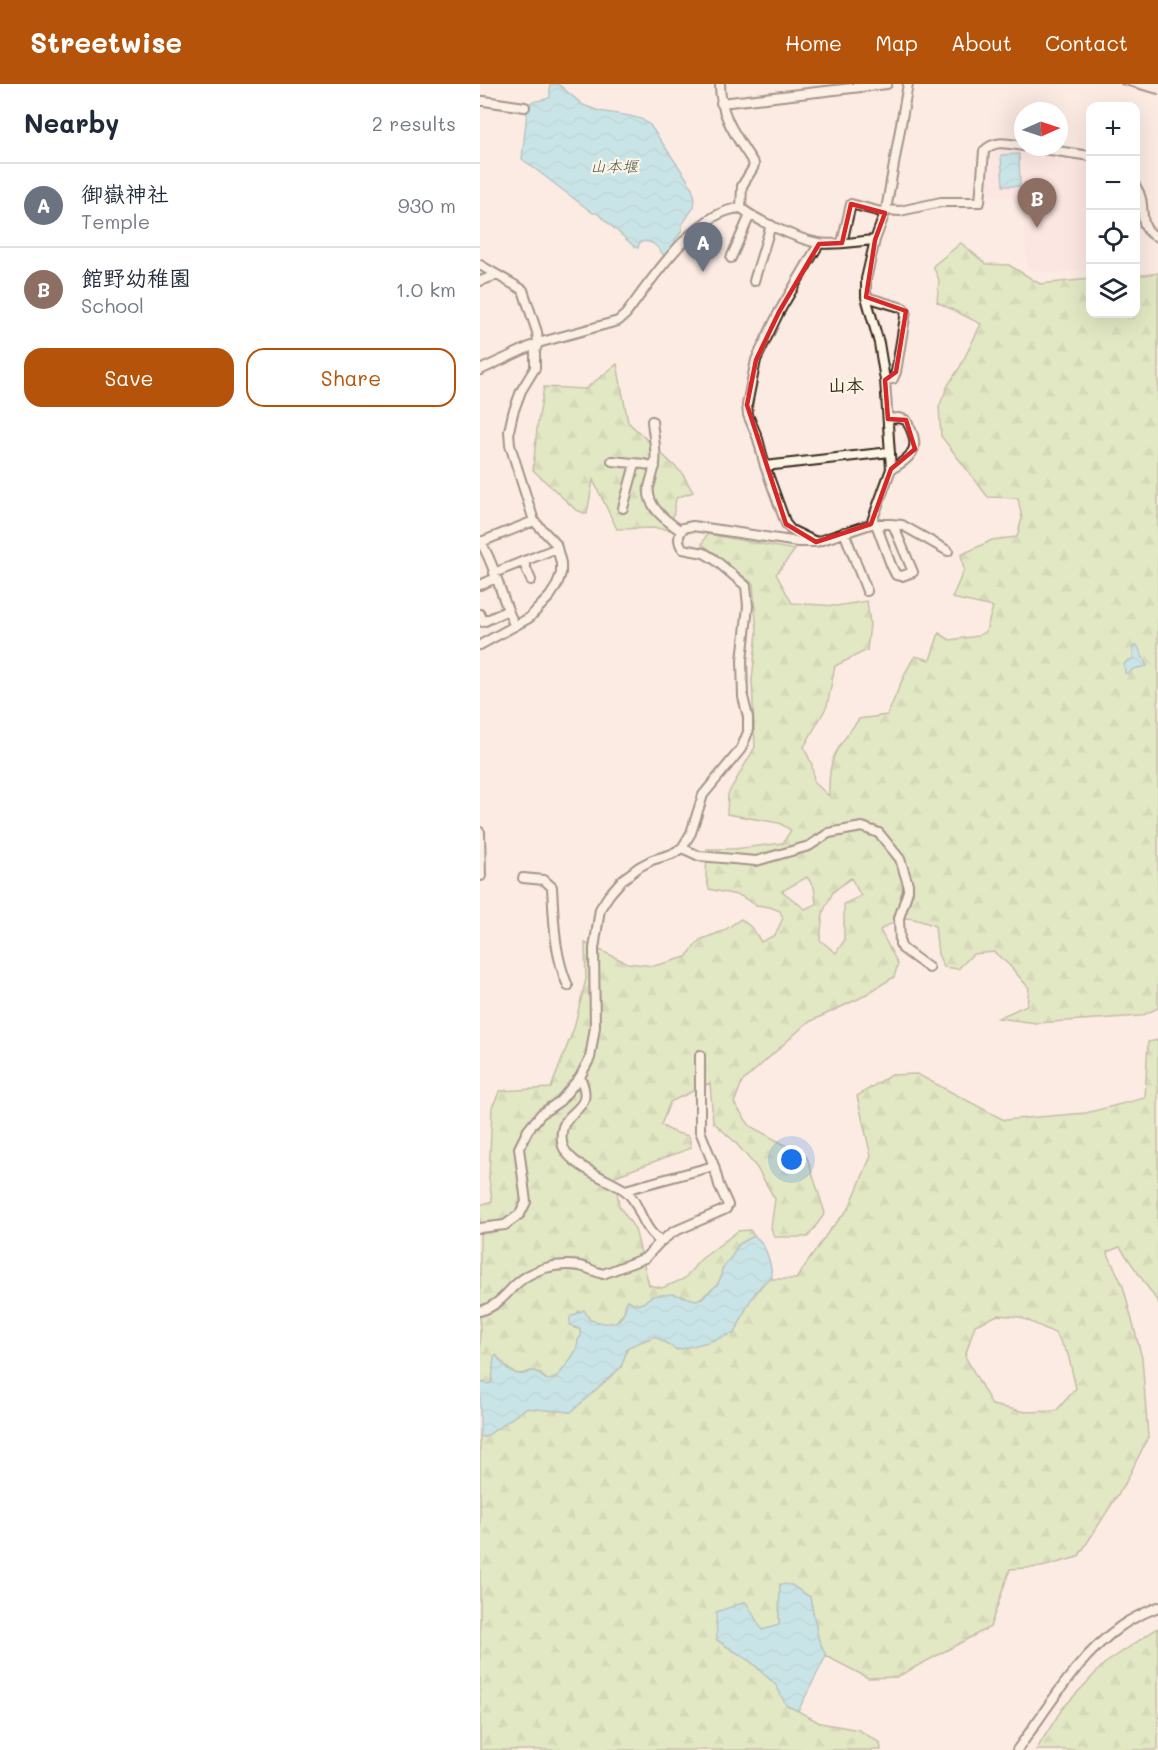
<!DOCTYPE html>
<meta charset="utf-8">
<style>
body{margin:0;font-family:Mali,"Klee One",sans-serif;background:#f2f2f3;color:#1f2937}
.controls{position:absolute;right:18px;top:18px;display:grid;overflow:hidden;border-radius:12px;box-shadow:0 6px 24px #0002}
.controls button{width:54px;height:54px;display:grid;place-items:center;padding:0;border:0;border-bottom:2px solid #e0e1e3;background:#fff;color:#1f2937;font:30px sans-serif}
.compass{position:absolute;left:534px;top:18px;width:54px;height:54px;border-radius:50%;background:#fff;box-shadow:0 6px 24px #0002;rotate:87deg}
.you{position:absolute;left:312px;top:1076px;width:21px;height:21px;margin:-15px;border:4px solid #fff;border-radius:50%;background:#1a73e8;box-shadow:0 0 0 9px #1a73e833}
.badge{display:grid;place-items:center;width:39px;height:39px;border-radius:50%;background:#b45309;color:#fff;font-size:20px;font-weight:700}
.pin{position:absolute;translate:-50% -50px;filter:drop-shadow(0 2px 3px #0008)}
.pin::after{content:'';position:absolute;top:32px;width:21px;height:18px;background:inherit;clip-path:polygon(0 0,100% 0,50% 100%)}
.list{margin:0;padding:0;list-style:none}
h2{display:flex;justify-content:space-between;align-items:center;height:78px;margin:0;padding:0 24px;font-size:26px}
h2 small{font-size:20px;font-weight:400;color:#747a83}
.list li{display:grid;grid-template-columns:39px 1fr auto;gap:18px;align-items:center;box-sizing:border-box;height:84px;padding:0 24px;border-top:2px solid #e0e1e3}
.list b{display:block;font-size:22px;white-space:nowrap}
.list p{margin:0;font-size:20px;white-space:nowrap;color:#747a83}
.list em{font-size:20px;font-style:normal;color:#747a83}
.actions{display:flex;gap:12px;padding:18px 24px}
.actions a{flex:1;padding:14px 0;border:2px solid #b45309;border-radius:18px;text-align:center;font-size:21px;color:#b45309}
.actions .main{background:#b45309;color:#fff}
.icon{flex:none;width:33px;height:33px;fill:none;stroke:currentColor;stroke-width:2;stroke-linecap:round;stroke-linejoin:round}
.map{position:relative;flex:none;width:678px;height:1666px;overflow:hidden}
header{display:flex;align-items:center;gap:36px;box-sizing:border-box;height:84px;padding:0 30px;background:#b45309;color:#fff}
header strong{font-size:28px}
nav{display:flex;gap:33px;margin-inline-start:auto;font-size:21px}
main{display:flex}
aside{flex:1;background:#fff}
.map>svg:first-child{display:block}
.built{fill:#fcdfe1}
.forest{fill:url(#forest-firs);stroke:#80875d;stroke-width:1.5;fill-rule:evenodd}
.water{fill:url(#water-waves);stroke:#6c9598;stroke-width:1.5}
.lines{fill:none;stroke-linecap:round;stroke-linejoin:round}
.minor-casing{stroke:#3b2a1e;stroke-width:12}
.minor{stroke:#fcf5e5;stroke-width:8}
.rail{stroke:#3b2a1e;stroke-width:2}
.marked{fill:none;stroke:#d62828;stroke-width:4.5;stroke-linejoin:round}
.labels{text-anchor:middle;dominant-baseline:central;stroke-width:4.5;stroke-linejoin:round;paint-order:stroke}
.water-label{font-size:16px;font-style:italic;fill:#505651;stroke:#fcf5e5}
.quarter-label{font-size:18px;font-weight:bold;fill:#3b2a1e;stroke:#fcf5e5}
</style>
<header>
<strong>Streetwise</strong>
<nav><a>Home</a><a>Map</a><a>About</a><a>Contact</a></nav>
</header>
<main>
<aside>
<h2>Nearby<small>2 results</small></h2>
<ul class="list">
<li><span class="badge" style="background:#6b7280">A</span><div><b>御嶽神社</b><p>Temple</p></div><em>930 m</em></li>
<li><span class="badge" style="background:#8d6e63">B</span><div><b>館野幼稚園</b><p>School</p></div><em>1.0 km</em></li>
</ul>
<div class="actions"><a class="main">Save</a><a>Share</a></div>
</aside>
<div class="map">
<svg width="678" height="1666" viewBox="0 0 678 1666">
<defs>
<pattern id="forest-firs" width="22" height="20" patternUnits="userSpaceOnUse" patternTransform="scale(1.5)"><rect width="22" height="20" fill="#c4e49c"/><path d="M5 1l3.5 6h-7zM16 11l3.5 6h-7z" fill="#a9c486"/></pattern>
<pattern id="water-waves" width="16" height="10" patternUnits="userSpaceOnUse" patternTransform="scale(1.5)"><rect width="16" height="10" fill="#8ddcea"/><path d="M0 5q4-4 8 0t8 0" fill="none" stroke="#7bbdc8"/></pattern>
</defs>
<rect width="100%" height="100%" fill="#fcebe3"/>
<filter id="ink" filterUnits="userSpaceOnUse"><feTurbulence type="fractalNoise" baseFrequency=".0167" numOctaves="2"/><feDisplacementMap in="SourceGraphic" scale="12" xChannelSelector="R" yChannelSelector="G"/><feConvolveMatrix kernelMatrix="1 2 1 2 8 2 1 2 1" color-interpolation-filters="sRGB"/></filter>
<g filter="url(#ink)">
<path class="built" d="M525,64L610,78V182L603,186L576,189L547,185L543,120L535,119L532,113L507,111L511,74L515,68Z"/>
<path class="forest" d="M481,159L506,180L529,181L560,200L610,195V230H656V192L678,189V924L661,932L557,939L518,934L547,921L549,904L529,881L514,868L493,870L478,885L464,883L458,870L455,842C427,832 426,830 400,846L418,880L414,893L380,914L327,939L262,998L254,1019L270,1042L327,1073L345,1129L328,1153H294L291,1143L295,1115L277,1084L255,1058L233,1038L230,999L190,1018L181,1041L193,1048L209,1052L211,1064L135,1092L139,1122L155,1145L169,1201L182,1204L204,1195L220,1176L258,1147L270,1146L274,1152L259,1160L252,1172L242,1185L241,1193L237,1201L218,1216H213L202,1212L185,1211L172,1212L163,1219L157,1221L148,1216L146,1217L144,1229L134,1240H127L110,1236L99,1227L94,1232V1244L99,1245L101,1248V1254L98,1256C99,1268 83,1286 75,1295L67,1296C64,1293 59,1288 55,1287C49,1286 50,1288 45,1289C32,1293 23,1280 16,1271L14,1272L12,1299L8,1300L0,1298V1121L12,1117L9,1094L12,1023L20,1007L71,1004L94,944L106,895L105,859L147,879L174,882L206,873L220,856L243,847L261,835L273,845L281,858L295,851L303,834L300,827L290,823L276,821L261,812L229,805L226,792L227,765H254L303,759L311,746L299,739L247,730L248,710L275,663L272,596L277,548L273,500L222,460L227,450L315,466L296,490L312,519L356,522L387,517L390,540L387,566L355,582L347,622L324,663L332,681L334,698L349,712C348,672 356,666 379,635L407,631C417,611 422,591 435,572L450,576L459,549L470,556L498,552L506,547L513,523L472,514L484,486L481,471L512,456L537,453L542,434L538,414L508,413L461,352L459,323L468,301L480,283L501,240L457,218L459,196L453,182ZM327,793L334,803L336,820L325,825L302,807ZM371,794L381,812L364,820V857L356,869L340,856L343,828L353,808Z
M137,280L148,338L202,389L213,408L196,414L191,446L175,444L137,445L113,396L107,430L96,426L53,386L57,344L64,303L105,305Z
M678,956V1218L640,1163L627,1168L643,1202L662,1274L668,1353L646,1398L598,1473L562,1483L530,1485L510,1543L417,1593L388,1594L346,1572L338,1554L330,1513L311,1501H300L299,1541L282,1547L237,1556L270,1577L296,1601L307,1621L340,1639L379,1646L400,1659L401,1666H0V1352L5,1353L46,1324L91,1328L141,1283L148,1263L175,1252L197,1266L255,1249L269,1218L287,1195H316L349,1147L369,1124L391,1072L377,1012L411,991L437,990L524,1036L606,1029L665,1014L668,958ZM518,1231L540,1233L575,1249L588,1270L596,1304L576,1327L546,1328L512,1321L485,1272L495,1241Z
M678,1544V1666H556L582,1625L624,1580Z"/>
<path class="water" d="M70,0H78L103,21L119,27L150,32L161,35L170,41L207,95L212,104L215,114L214,123L203,139L201,148L195,156V160L184,172C178,163 172,155 160,158L158,164L155,163L117,129H113L42,75L48,19L70,14Z
M539,70L540,102H523L521,71Z
M657,561L667,582L653,585L648,590L645,589L644,580L647,577L653,575V563Z
M274,1152C286,1158 291,1180 292,1193C274,1203 263,1230 255,1249L228,1258L197,1266L175,1252L148,1263L141,1283L91,1328L46,1324L5,1353L0,1352V1298L8,1300L12,1299L14,1272L16,1271C22,1280 32,1293 44,1290C47,1289 50,1287 54,1287L67,1296L75,1295C83,1286 99,1268 98,1256L101,1252L100,1245L90,1241V1233L104,1226L110,1236C132,1242 144,1242 147,1216L157,1221L163,1219L172,1212L193,1210L216,1216L222,1214L237,1201L241,1193L242,1185L252,1172L259,1160Z
M300,1500L311,1501L330,1513L338,1554L346,1572L318,1627L306,1621L296,1601L270,1577L237,1556L236,1528L266,1518L282,1546L299,1541Z"/>
<g class="lines">
<defs>
<path id="minor" d="M240,0C240,33 257,53 274,80L273,84L262,102L261,124
M0,17H4L45,23
M241,19L407,0
M550,63L610,72
M656,103C669,121 654,145 678,153
M406,126L420,127L461,118H500L504,67C515,55 529,60 543,62
M362,159L371,120L405,129
M251,174L270,131
M0,181L43,206L57,248L58,259L55,267V284L41,307L33,329L29,347L30,361L54,437L76,460L81,479V489L77,501L70,512L49,534L0,561
M0,197L17,191
M274,197L291,141
M386,213L423,224L426,227L416,288L413,295L405,296
M0,286L58,259L138,237L146,230C171,197 216,126 261,124C277,137 318,155 338,159C352,162 379,157 395,156
M408,335L419,334L426,336C441,361 436,372 411,385
M172,337C173,350 177,366 175,380C174,387 171,395 169,403C166,423 187,437 201,447
M132,377L164,380L175,383
M285,382L410,368
M143,424L155,380
M391,440L411,385L405,296L399,259L386,213V195L395,156L406,126L428,0
M411,440L422,441L468,467
M364,448L387,507
M0,457C16,482 21,515 35,542
M334,457L311,446L306,440L285,382L278,355L268,331L267,321L276,276L299,228L339,160
M1,458L54,437
M43,477L51,496
M14,489L77,464
M0,501L16,494
M0,530L3,538L28,526
M0,748L1,792
M202,764L219,772L276,777L329,762L349,749L382,743L399,749L420,775L428,800V807L419,834L420,860L423,865L449,884
M43,794L64,796L72,803C74,837 74,870 88,902
M100,993C118,1032 77,1022 82,1058C84,1079 127,1095 143,1105C156,1113 159,1131 168,1144C171,1149 176,1153 180,1158
M145,1106L234,1082
M0,1144L25,1141L40,1130L46,1118L39,1064L48,1046L61,1030L80,1017L100,993L110,974L115,943L114,865L120,825L129,811L142,796L159,783L172,776L192,770L202,764L211,749L223,711L261,665L268,648V633L263,613L262,577L268,522L266,502L234,475L224,469L203,465C197,457 198,451 203,444L213,442L318,458H336L391,440H411L414,443L433,488L422,492L416,491L411,481L396,440
M0,1227C15,1223 24,1213 34,1202C52,1185 76,1178 100,1182C108,1184 116,1188 123,1190L165,1174L180,1158L193,1148L246,1125L248,1121L239,1101L234,1082L220,1047V971
M537,1666C568,1624 597,1573 641,1542C652,1534 666,1528 678,1523"/>
</defs>
<use href="#minor" class="minor-casing"/>
<use href="#minor" class="minor"/>
<path class="rail" d="M641,0L678,10"/>
</g>
</g>
<path d="M0 0H678V1666H0ZM371,120L405,129L395,156L386,213L426,227L416,288L405,296L408,335L426,336L435,365L411,385L391,440L336,458L306,440L267,321L276,276L299,228L339,160L362,159Z" fill="#fcebe3" fill-opacity=".55" fill-rule="evenodd"/>
<path class="marked" d="M371,120L405,129L395,156L386,213L426,227L416,288L405,296L408,335L426,336L435,365L411,385L391,440L336,458L306,440L267,321L276,276L299,228L339,160L362,159Z"/>
<g class="labels">
<g class="water-label">
<text x="134" y="81">山本堰</text>
</g>
<g class="quarter-label">
<text x="366" y="301">山本</text>
</g>
</g>
</svg>
<div class="controls">
<button>+</button>
<button>−</button>
<button><svg class="icon" aria-label="locate" viewBox="0 0 24 24"><circle cx="12" cy="12" r="6"/><path d="M12 2v4M12 18v4M2 12h4M18 12h4"/></svg></button>
<button><svg class="icon" aria-label="layers" viewBox="0 0 24 24"><path d="M12 4l9 5-9 5-9-5zM3 14l9 5 9-5"/></svg></button>
</div>
<svg class="compass" viewBox="-18 -18 36 36"><path d="M0-13l5 13h-10z" fill="#e53935"/><path d="M0 13l5-13h-10z" fill="#747a83"/></svg>
<div class="you"></div>
<div class="pin badge" style="left:223px;top:188px;background:#6b7280">A</div>
<div class="pin badge" style="left:557px;top:144px;background:#8d6e63">B</div>
</div>
</main>
